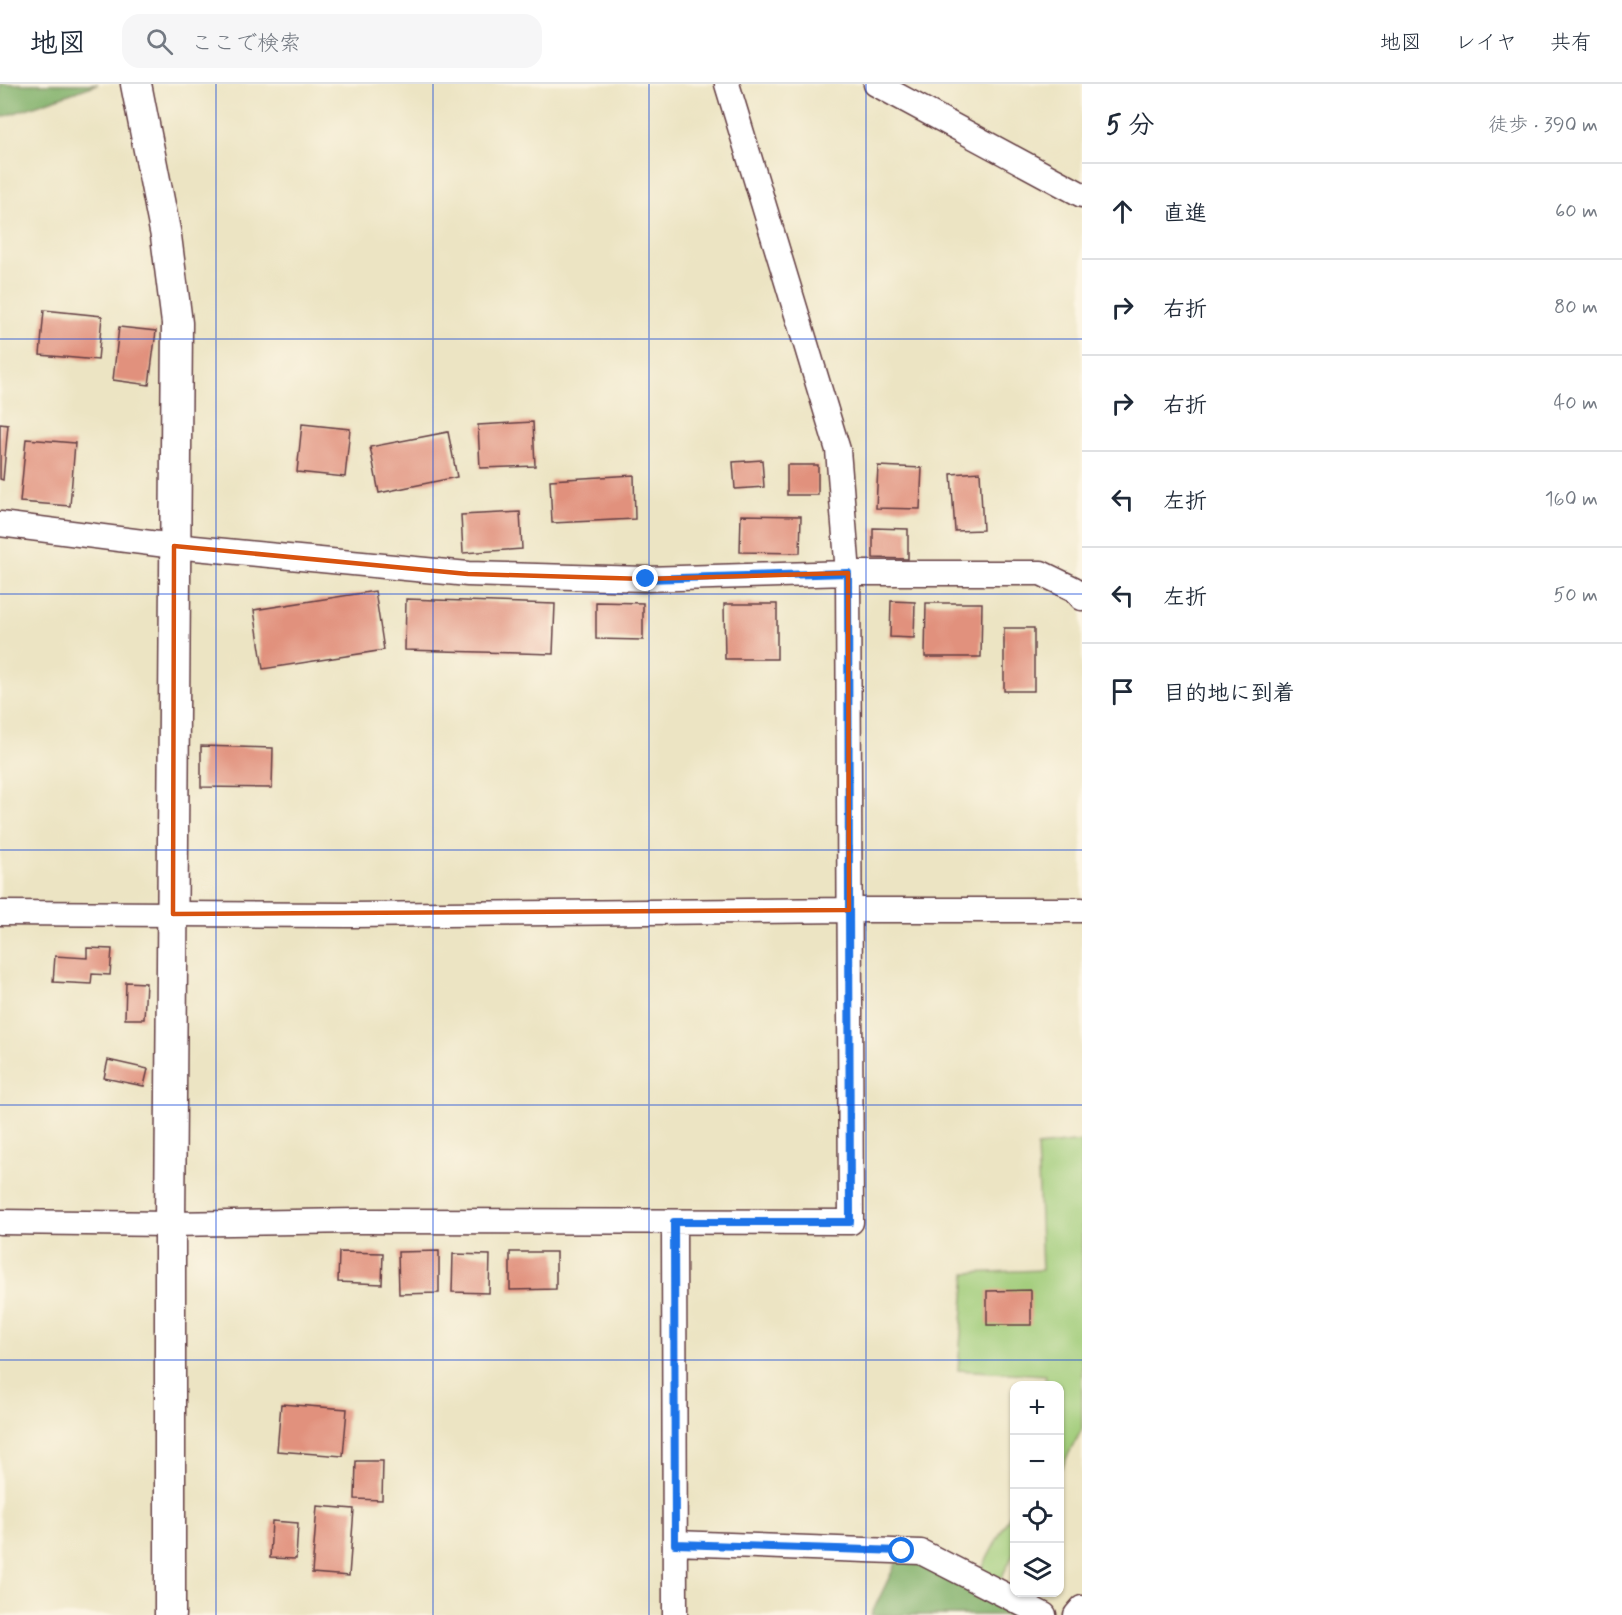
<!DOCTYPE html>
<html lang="ja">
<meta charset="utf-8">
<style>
body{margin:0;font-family:Mynerve,"Klee One",sans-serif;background:#f6f6f7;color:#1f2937}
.controls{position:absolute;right:18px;bottom:18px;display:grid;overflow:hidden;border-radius:12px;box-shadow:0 2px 4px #0004}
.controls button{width:54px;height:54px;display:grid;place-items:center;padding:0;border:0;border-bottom:2px solid #e0e1e3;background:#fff;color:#1f2937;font:30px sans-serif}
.stop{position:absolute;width:18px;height:18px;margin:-14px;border:4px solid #1a73e8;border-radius:50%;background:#fff}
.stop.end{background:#1a73e8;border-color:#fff;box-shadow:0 2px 6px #0008}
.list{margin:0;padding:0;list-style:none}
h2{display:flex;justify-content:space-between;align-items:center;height:78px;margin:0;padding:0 24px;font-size:26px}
h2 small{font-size:20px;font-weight:400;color:#747a83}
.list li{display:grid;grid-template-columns:39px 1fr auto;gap:18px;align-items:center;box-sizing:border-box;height:96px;padding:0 24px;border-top:2px solid #e0e1e3}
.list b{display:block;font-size:22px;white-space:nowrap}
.list em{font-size:20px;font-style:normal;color:#747a83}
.icon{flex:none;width:33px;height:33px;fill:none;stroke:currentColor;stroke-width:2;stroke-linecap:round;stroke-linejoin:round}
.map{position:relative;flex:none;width:1082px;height:1531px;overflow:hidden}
header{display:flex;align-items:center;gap:36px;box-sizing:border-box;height:84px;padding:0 30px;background:#fff;border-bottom:2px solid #e0e1e3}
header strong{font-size:28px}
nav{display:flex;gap:33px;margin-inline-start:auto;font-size:21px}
.search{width:420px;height:54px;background:#f6f6f7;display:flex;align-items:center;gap:15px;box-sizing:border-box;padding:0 21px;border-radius:18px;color:#747a83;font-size:22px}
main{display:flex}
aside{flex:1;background:#fff}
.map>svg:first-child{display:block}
.green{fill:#a0cc79;stroke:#757652;stroke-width:1.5}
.forest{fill:#80b069;stroke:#65684a;stroke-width:1.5}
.building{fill:#e1917d}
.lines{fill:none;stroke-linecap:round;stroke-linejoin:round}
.minor-casing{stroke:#623d42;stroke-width:27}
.tertiary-casing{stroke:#623d42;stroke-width:33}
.minor{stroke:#fff;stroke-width:24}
.tertiary{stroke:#fff;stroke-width:30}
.route{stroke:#1a73e8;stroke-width:8}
.marked{fill:none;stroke:#d8530f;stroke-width:4.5;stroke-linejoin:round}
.grid{fill:none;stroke:#1d4ed8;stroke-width:1.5;stroke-opacity:0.55}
</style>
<header>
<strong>地図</strong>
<div class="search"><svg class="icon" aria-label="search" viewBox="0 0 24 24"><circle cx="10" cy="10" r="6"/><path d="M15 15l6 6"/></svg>ここで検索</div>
<nav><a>地図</a><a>レイヤ</a><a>共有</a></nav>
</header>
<main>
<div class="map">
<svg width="1082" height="1531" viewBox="0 0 1082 1531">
<rect width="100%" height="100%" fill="#fcf5e5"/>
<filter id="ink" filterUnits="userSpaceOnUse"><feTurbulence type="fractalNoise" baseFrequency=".0167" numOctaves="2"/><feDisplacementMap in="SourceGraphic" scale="12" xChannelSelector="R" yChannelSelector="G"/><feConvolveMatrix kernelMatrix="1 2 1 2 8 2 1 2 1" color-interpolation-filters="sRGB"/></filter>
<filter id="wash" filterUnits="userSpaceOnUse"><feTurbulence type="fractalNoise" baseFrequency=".008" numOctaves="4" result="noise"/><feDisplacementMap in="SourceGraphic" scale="24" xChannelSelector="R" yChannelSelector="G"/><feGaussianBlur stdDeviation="1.35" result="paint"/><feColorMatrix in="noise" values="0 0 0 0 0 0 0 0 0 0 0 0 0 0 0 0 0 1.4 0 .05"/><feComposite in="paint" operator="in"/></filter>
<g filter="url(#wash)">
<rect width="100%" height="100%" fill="#ece4c3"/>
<path class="green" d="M1082,1057V1345L1060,1386V1302L1046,1301L1045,1291L958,1286L966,1189L1042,1186L1037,1062Z
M1014,1423V1469L995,1506L976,1496Z"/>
<path class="forest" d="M0,0H98L0,34Z
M902,1467L1044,1531H871Z"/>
<g id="blocks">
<path class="building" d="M44,226L102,232L98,276L40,271Z
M119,243L156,247L149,301L113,296Z
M533,338L535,382L480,384L478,341Z
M0,340L8,341L3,396L0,395Z
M302,340L350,345L345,393L297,388Z
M448,348L457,393L379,409L370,363Z
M26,355L75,359L70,422L20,418Z
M762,376L764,403L735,405L733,378Z
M787,381H818V411H787Z
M878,382L922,384L920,425L876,424Z
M980,388L983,446L955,447L951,390Z
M634,391L635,435L552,439L550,396Z
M520,428L522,465L463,469L461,431Z
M741,431L801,432L800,469L740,468Z
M873,444L908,445V475L873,474Z
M375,507L384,566L263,585L254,526Z
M406,515L555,520L553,570L405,566Z
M891,517L915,518L914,554L890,553Z
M596,518L643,519V556L596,555Z
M926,519H982L981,573H925Z
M724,520H777V575H725Z
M1004,544H1034V607H1004Z
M201,662L273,664L272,704L201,703Z
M87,864L112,865L110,891L92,890L91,900L53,898L55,872L87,874Z
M126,898L146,899L144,935H125Z
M108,976L148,985L144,1002L104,994Z
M439,1167V1209L399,1210L398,1168Z
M339,1168L383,1169L382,1200L338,1198Z
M510,1168H556V1205L510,1206Z
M453,1170L490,1171L489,1209L452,1208Z
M1031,1206V1241H987V1207Z
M281,1320L347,1325L343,1372L277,1367Z
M356,1377H383L382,1416L355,1415Z
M317,1422L354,1425L349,1492L312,1489Z
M272,1437L298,1439L296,1475L270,1474Z"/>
</g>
</g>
<g filter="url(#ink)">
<use href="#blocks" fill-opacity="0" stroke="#623d42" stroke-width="1.5"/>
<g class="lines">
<defs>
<path id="minor" d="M876,0L1082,111
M0,440L174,462L468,490L646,495L848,489H1041L1074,505L1082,514
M0,829L351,831L849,826H1082
M0,1138L170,1140L357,1137L851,1138L848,489L838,366L727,0
M674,1139L675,1531
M675,1459L921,1468L1044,1531
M1076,1531L1082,1524"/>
<path id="tertiary" d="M136,0L166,152L177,239L170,1140V1531"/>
</defs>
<use href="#minor" class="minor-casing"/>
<use href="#tertiary" class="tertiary-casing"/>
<use href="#minor" class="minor"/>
<use href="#tertiary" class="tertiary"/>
</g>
</g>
<g class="lines" filter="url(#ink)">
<path class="route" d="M646,495L848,489L850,1138H674L675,1460L902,1467"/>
</g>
<path class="marked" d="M174,462L468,490L646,495L848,489L849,826L173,830Z"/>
<path class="grid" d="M216,0V1531M433,0V1531M649,0V1531M866,0V1531M0,255H1082M0,510H1082M0,766H1082M0,1021H1082M0,1276H1082"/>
</svg>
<div class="controls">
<button>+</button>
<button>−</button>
<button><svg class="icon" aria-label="locate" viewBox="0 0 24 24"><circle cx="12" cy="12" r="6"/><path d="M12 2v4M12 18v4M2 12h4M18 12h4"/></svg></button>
<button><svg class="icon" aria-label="layers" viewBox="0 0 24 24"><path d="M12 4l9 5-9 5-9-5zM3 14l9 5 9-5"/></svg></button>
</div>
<div class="stop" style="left:902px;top:1467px"></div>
<div class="stop end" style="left:646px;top:495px"></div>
</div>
<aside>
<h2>5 分<small>徒歩 · 390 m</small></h2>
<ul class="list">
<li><svg class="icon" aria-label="ahead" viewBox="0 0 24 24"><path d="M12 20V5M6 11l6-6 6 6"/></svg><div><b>直進</b></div><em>60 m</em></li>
<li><svg class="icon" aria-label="right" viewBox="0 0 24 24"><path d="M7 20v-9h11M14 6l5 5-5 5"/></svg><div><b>右折</b></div><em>80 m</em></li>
<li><svg class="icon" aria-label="right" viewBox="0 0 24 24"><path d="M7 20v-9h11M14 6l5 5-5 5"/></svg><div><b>右折</b></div><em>40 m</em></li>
<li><svg class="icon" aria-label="left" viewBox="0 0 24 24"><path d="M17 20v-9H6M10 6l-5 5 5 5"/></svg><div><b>左折</b></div><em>160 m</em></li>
<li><svg class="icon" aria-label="left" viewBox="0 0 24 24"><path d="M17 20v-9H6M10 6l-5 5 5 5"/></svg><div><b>左折</b></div><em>50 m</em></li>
<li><svg class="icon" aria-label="arrive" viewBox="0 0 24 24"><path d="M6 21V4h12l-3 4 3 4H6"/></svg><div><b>目的地に到着</b></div></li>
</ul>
</aside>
</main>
